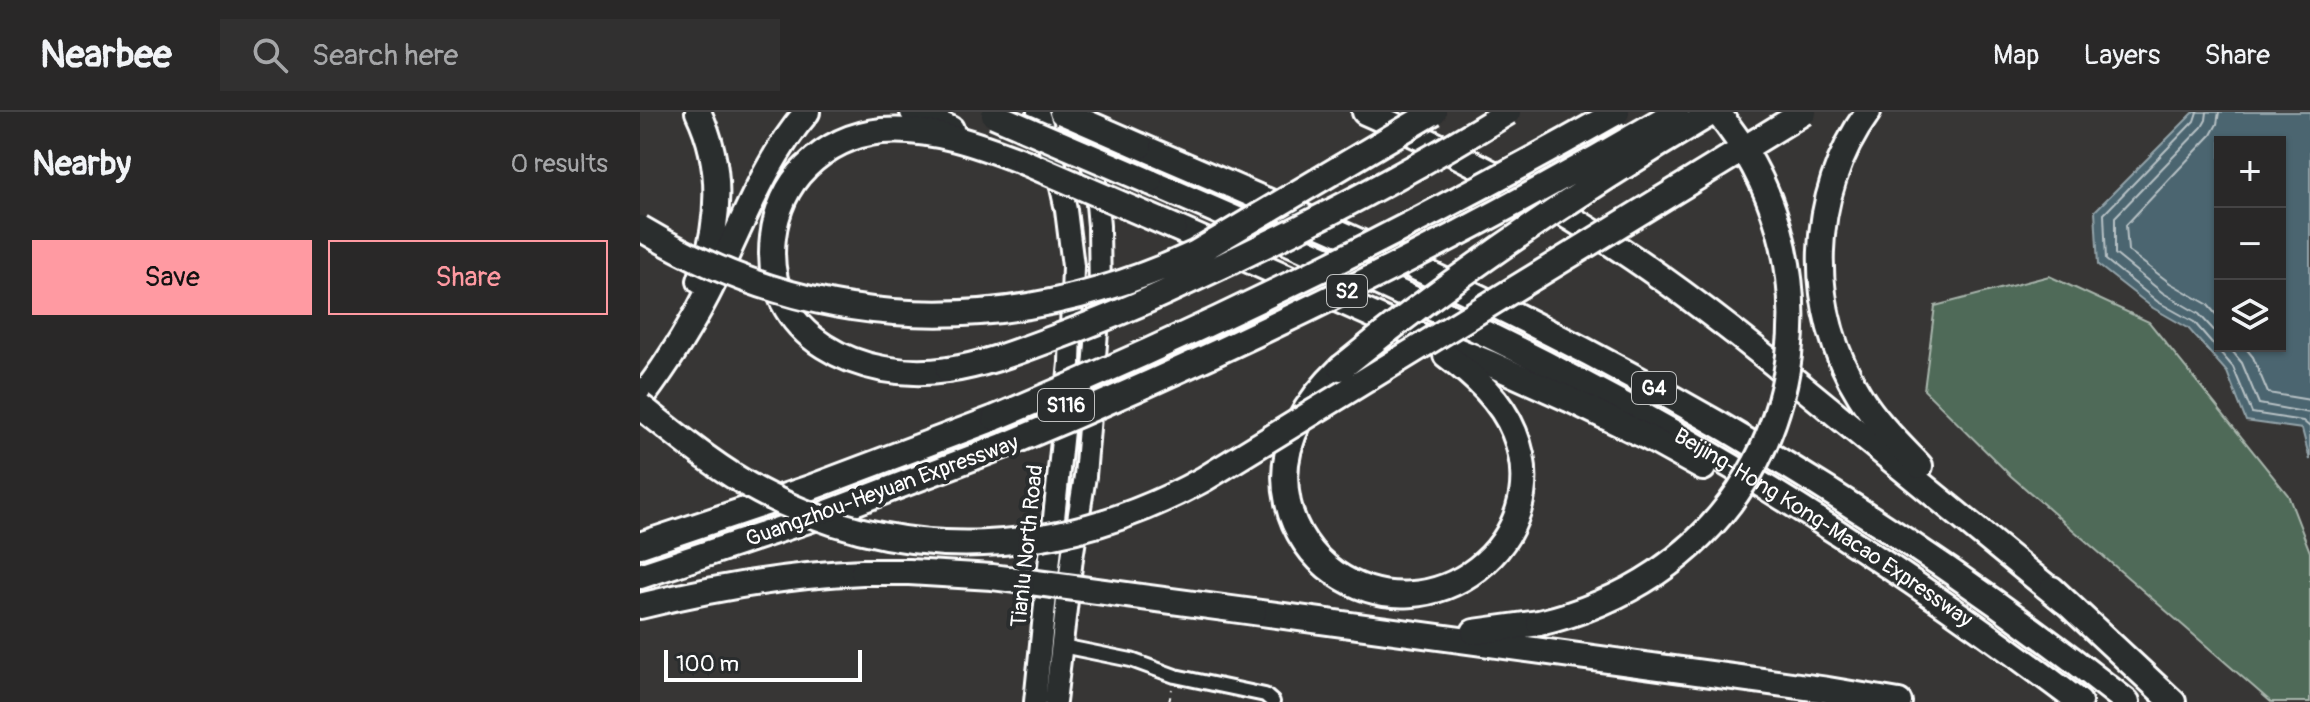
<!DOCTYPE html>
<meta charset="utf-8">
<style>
body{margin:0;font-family:Pangolin,sans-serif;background:#313030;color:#f1f3f6}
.controls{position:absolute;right:24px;top:24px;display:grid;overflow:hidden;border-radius:0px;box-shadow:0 2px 6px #0004}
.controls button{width:72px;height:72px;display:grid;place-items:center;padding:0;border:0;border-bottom:2px solid #454445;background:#292828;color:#f1f3f6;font:40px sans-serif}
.scale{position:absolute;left:24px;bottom:20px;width:198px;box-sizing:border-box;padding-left:8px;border:4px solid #fff;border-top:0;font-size:22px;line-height:28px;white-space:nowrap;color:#fff;-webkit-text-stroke:6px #2a2d2e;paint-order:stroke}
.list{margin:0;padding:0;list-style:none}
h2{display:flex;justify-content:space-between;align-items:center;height:104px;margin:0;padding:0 32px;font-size:34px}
h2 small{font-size:26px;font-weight:400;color:#a5a6a8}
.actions{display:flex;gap:16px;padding:24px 32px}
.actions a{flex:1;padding:18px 0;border:2px solid #ff9aa2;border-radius:0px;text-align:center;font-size:28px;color:#ff9aa2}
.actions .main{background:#ff9aa2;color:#111}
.icon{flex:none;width:44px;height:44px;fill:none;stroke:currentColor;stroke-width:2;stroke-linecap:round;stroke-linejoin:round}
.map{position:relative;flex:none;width:1670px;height:590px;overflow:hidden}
header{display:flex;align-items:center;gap:48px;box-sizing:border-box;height:112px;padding:0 40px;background:#292828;border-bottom:2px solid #454445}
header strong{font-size:38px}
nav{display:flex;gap:44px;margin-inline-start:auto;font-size:28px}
.search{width:560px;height:72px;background:#313030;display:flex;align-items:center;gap:20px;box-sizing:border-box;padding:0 28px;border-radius:0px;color:#a5a6a8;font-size:30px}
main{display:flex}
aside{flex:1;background:#292828}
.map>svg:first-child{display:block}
.green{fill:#506b59;stroke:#a8b5ac;stroke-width:2}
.water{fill:#4b656f;stroke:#93a3a9;stroke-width:2;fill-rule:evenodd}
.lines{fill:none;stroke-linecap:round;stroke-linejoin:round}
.shore{stroke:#b7c1c5;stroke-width:2}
.minor-casing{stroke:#fff;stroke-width:18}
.primary-casing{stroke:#fff;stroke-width:26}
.motorway-casing{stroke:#fff;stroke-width:30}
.path{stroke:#fff;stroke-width:2;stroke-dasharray:6 6;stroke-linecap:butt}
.minor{stroke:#2a2d2e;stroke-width:12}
.primary{stroke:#2a2d2e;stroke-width:20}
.motorway{stroke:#2a2d2e;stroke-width:24}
.motorway-bridge-casing{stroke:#fff;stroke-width:30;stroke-linecap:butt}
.motorway-bridge{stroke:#2a2d2e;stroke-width:24}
.labels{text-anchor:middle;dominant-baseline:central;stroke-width:8;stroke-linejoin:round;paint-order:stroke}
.shield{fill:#2a2d2e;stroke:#bfc0c0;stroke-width:2}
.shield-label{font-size:20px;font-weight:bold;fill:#fff}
.street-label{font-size:22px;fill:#fff;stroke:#2a2d2e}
</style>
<header>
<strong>Nearbee</strong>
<div class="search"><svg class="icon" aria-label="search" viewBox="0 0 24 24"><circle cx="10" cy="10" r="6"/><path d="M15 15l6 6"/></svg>Search here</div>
<nav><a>Map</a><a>Layers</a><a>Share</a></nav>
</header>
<main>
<aside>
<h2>Nearby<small>0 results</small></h2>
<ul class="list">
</ul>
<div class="actions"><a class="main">Save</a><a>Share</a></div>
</aside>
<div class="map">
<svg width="1670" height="590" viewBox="0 0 1670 590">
<rect width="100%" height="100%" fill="#373635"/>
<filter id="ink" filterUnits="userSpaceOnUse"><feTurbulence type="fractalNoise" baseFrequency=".0125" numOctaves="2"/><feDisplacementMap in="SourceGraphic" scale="16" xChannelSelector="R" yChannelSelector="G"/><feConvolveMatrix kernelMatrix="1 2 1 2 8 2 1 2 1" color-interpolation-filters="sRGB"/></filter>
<g filter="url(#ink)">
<path class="green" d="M1409,164L1509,210L1648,383L1670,440V590H1631L1371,364L1284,278L1295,194Z"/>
<path class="water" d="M1554,0H1670V348L1662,317L1606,309L1587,260L1548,216L1513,196L1458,153L1455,99ZM1580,30H1640V234H1580Z"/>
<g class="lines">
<path class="shore" d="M1557,0L1554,9L1464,102L1466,148L1518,190L1554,210L1593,255L1612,301L1663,309L1670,315
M1567,0L1566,8L1562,15L1475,105V142L1523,181L1559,202L1580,225
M1579,0L1577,12L1571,23L1486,113L1488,139L1530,171L1567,192L1580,207
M1588,234L1602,251L1619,292L1670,301
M1604,234L1613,245L1628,281L1670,288"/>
<defs>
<path id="minor" d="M422,534L491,548L535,564L625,583L633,590"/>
<path id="primary" d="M395,590L430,251L433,154L426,98L419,66L398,0
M415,590L432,446L445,364L460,184L459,114L454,59L436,0"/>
<g id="motorway">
<path d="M58,0C84,54 80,113 60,169"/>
<path d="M273,0L311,17"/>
<path d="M725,0C814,39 900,84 981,138C1067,195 1147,262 1226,327C1292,381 1358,435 1424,489"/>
<path d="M1228,0C1168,83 1165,197 1220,284C1236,310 1258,331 1280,354"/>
<path d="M500,34C626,88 752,142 875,203C1091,310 1298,440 1487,590"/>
<path id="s1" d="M510,70C654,132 798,195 937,268C1114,360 1280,470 1439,590"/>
<path d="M534,115L771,220L851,252L929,287L1007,325L1063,356"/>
<path d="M701,256C663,292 636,337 648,391C654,419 672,445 695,461C791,527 919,430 874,320C861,288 834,264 806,243"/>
<path d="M308,258C223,271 121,226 133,125C136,99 147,73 166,55C187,34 213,22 242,19C291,15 340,33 384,50"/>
<path d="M0,288C29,250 54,210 75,167C103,111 125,48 167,0"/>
<path d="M0,433L167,377L355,306"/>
<path d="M0,464L177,405L366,333"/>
<path d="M1412,477L1533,590"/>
<path d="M0,494C74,476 147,463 223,460"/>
<path d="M614,500L1188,578L1259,590"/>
<path d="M834,520L899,511"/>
</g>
</defs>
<use href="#minor" class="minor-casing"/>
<use href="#primary" class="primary-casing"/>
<use href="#motorway" class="motorway-casing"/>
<path class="path" d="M529,590L532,577"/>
<use href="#minor" class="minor"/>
<use href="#primary" class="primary"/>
<use href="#motorway" class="motorway"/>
<defs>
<path id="motorway-bridge" d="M422,0L500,34
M354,3L510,70
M384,50L534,115
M0,116C177,223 370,228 556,141L794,0
M701,256C818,160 943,77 1073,0
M308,258C342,253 374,241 406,229C452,212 497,194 541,173C654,121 762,66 868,0
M0,294C38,324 76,356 119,379C263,456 424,445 564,367L1164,0
M355,306C571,216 774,115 977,0
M366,333C597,237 821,127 1036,0
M223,460H269L352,465L614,500
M899,511C942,501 980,485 1016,461C1171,357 1195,141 1077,0"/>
</defs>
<use href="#motorway-bridge" class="motorway-bridge-casing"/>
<use href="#motorway-bridge" class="motorway-bridge"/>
</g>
</g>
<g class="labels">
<g class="shield">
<rect x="687" y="163" width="40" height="32" rx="6"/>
<rect x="992" y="260" width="44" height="32" rx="6"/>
<rect x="398" y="277" width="56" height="32" rx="6"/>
</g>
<g class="shield-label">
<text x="707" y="179">S2</text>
<text x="1014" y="276">G4</text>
<text x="426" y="293">S116</text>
</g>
<g class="street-label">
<text transform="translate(242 379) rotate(-20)">Guangzhou-Heyuan Expressway</text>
<text stroke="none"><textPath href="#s1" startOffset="758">Beijing-Hong Kong-Macao Expressway</textPath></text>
<text transform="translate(387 434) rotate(-84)">Tianlu North Road</text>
</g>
</g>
</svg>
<div class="controls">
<button>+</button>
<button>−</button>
<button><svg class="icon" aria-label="layers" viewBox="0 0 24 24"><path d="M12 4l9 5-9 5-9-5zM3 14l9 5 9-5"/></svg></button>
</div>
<div class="scale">100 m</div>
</div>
</main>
